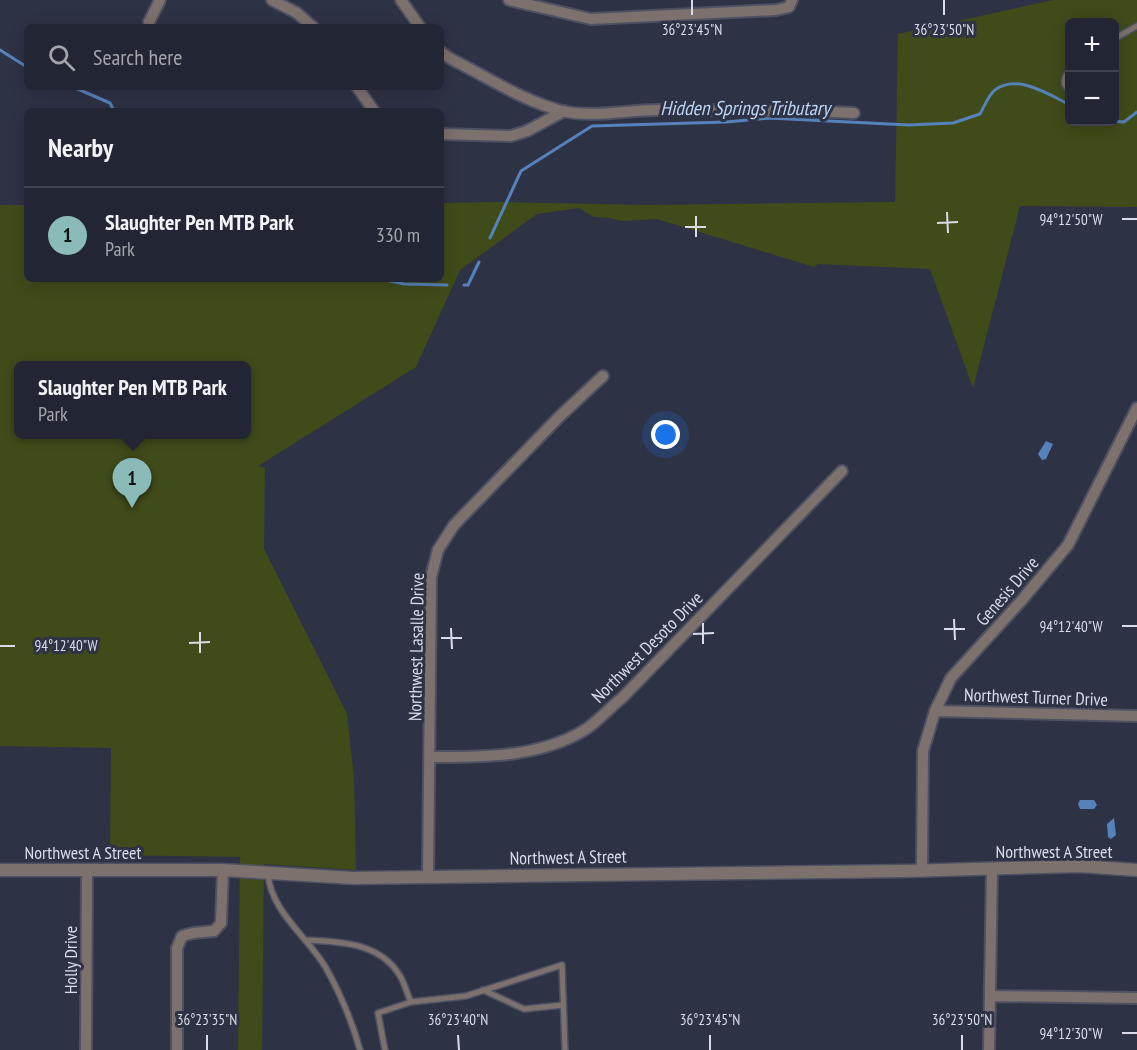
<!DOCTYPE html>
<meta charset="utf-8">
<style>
body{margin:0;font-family:"PT Sans Narrow",sans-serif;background:#2a2e3c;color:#f1f3f6}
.controls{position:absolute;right:18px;top:18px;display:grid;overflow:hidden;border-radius:9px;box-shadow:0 3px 15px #0003}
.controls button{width:54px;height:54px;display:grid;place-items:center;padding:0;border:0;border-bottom:2px solid #3f434f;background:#222634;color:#f1f3f6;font:30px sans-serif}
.you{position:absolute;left:666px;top:435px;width:21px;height:21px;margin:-15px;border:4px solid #fff;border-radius:50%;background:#1a73e8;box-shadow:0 0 0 9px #1a73e833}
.badge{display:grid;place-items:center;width:39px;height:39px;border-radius:50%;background:#8bbbb9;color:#111;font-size:20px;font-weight:700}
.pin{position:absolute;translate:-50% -50px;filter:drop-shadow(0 2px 3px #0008)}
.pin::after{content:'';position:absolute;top:32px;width:21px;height:18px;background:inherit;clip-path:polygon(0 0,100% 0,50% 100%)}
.popup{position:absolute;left:14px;top:361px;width:237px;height:78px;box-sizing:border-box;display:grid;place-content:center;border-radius:9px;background:#222634;filter:drop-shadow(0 2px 4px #0005);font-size:20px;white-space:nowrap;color:#a2a5ac}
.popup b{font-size:22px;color:#f1f3f6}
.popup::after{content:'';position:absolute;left:50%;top:100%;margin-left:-12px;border:12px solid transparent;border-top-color:#222634}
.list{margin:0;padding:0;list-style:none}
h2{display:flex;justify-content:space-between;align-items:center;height:78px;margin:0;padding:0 24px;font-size:26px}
h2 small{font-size:20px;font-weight:400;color:#a2a5ac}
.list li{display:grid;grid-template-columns:39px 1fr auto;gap:18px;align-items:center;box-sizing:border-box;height:96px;padding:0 24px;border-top:2px solid #3f434f}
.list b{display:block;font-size:22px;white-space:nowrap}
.list p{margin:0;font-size:20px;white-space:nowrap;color:#a2a5ac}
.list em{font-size:20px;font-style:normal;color:#a2a5ac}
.icon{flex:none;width:33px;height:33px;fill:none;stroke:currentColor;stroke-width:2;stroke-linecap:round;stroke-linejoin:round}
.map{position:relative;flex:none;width:1137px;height:1050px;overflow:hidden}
.search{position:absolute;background:#222634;box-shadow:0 3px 15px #0003;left:24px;top:24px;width:420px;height:66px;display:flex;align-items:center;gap:15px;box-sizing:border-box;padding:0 21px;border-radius:9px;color:#a2a5ac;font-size:22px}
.panel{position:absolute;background:#222634;box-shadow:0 3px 15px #0003;left:24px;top:108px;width:420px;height:174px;border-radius:9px}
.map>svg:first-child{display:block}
.green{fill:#404b1a;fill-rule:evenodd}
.water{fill:#5682bb}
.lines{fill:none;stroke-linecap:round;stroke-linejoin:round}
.stream{stroke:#5682bb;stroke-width:3}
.service-casing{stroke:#4d5162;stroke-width:8}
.minor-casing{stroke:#4d5162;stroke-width:14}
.tertiary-casing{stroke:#4d5162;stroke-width:15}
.service{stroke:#7d716e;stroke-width:5}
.minor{stroke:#7d716e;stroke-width:10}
.tertiary{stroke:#7d716e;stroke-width:12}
.ticks{fill:none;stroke:#d9dce8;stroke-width:2}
.labels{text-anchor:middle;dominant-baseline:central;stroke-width:6;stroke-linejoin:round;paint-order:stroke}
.street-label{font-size:18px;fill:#d9dce8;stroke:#2e3245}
.water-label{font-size:20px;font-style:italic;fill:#bbd3f3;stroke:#2e3245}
.ticks-label{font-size:15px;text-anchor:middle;fill:#d9dce8;stroke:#2e3245;stroke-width:6;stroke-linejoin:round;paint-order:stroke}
</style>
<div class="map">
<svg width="1137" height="1050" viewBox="0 0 1137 1050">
<rect width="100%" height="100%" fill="#2e3245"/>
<path class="green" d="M1053,0H1137V207L1020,206L973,388L930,269L818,264L814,267L657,219L622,221L610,218L594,217L579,208L537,214L460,270L416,367L258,466L265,468L264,549L347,714L354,778L356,870L264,864L262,1050H238L240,857L110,855L111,748L0,746V205H27V279H441V203L500,202L647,205L895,202L898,34ZM1070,22H1114V122H1070ZM18,366H246V434H18Z"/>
<path class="water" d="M1046,441L1053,444L1046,459L1042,460L1038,454Z
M1080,800H1094L1097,805L1094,809H1080L1078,804Z
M1114,818L1116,835L1111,839L1108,837L1107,824Z"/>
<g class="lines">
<path class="stream" d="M0,50L27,67
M73,87L110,103L114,111
M1114,121L1124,122L1137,112
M490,238L521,171L592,126L726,122L769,118L909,125L953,123L980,114C984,107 989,94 995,90C1017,73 1050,95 1070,105
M381,279L404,284L447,285
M464,285H468L479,262"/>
<defs>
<path id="service" d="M1114,39L1137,26
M1070,70C1064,77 1061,84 1070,91
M268,874C271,912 308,937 326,968C341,995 352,1021 360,1050
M305,940C340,942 380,942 400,976C405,984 407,994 411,1002L378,1013L385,1050
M483,990L524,1009L563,1005
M411,1002L466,996L562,965L565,1050"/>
<path id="minor" d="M272,0L297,13L313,27
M401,0L420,27
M509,0L591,19L776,10L789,7L792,0
M149,22L160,0
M441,52L451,59C487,77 523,101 562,111C593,118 626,110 658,110C723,110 788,110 854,113
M357,87L374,111
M441,134L511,136L527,131L564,111
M935,711L1137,716
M430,757C482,757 537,758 583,731C597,723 609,708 622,698L842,471
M922,870L923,751L935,711L951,678L1021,601L1068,545L1137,408
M428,877L431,577L438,550L454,525L560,416L603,376
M990,996L1137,998
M86,1050L87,870
M177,1050V948L182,936L193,933L214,931L221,923L223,870
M989,1050L992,869"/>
<path id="tertiary" d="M0,870H223L353,878L906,871L1079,866L1137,870"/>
</defs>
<use href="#service" class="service-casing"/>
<use href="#minor" class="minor-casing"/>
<use href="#tertiary" class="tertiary-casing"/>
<use href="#service" class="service"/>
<use href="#minor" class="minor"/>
<use href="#tertiary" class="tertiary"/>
</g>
<path class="ticks" d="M692,0V15M944,0V15M947,212L948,233M696,216V237M1122,219H1137M937,223L958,222M685,227H706M954,619L955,640M703,623V644M1122,626H1137M451,628L452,649M944,629H965M200,632V653M693,634L714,633M441,638H462M189,643L210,642M0,646H15M1122,1033H1137M207,1035V1050M458,1035L459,1050M710,1035V1050M962,1035V1050"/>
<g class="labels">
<g class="street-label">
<text transform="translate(1007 591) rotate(-49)">Genesis Drive</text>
<text transform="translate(416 647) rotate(-89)">Northwest Lasalle Drive</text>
<text transform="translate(647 647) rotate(-45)">Northwest Desoto Drive</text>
<text transform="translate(1036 697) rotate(2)">Northwest Turner Drive</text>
<text x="1054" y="851">Northwest A Street</text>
<text x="83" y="852">Northwest A Street</text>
<text transform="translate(568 857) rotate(-1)">Northwest A Street</text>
<text transform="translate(70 960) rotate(-90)">Holly Drive</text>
</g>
<g class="water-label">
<text x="745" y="108">Hidden Springs Tributary</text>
</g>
</g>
<g class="ticks-label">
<text x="692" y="35">36°23'45"N</text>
<text x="944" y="35">36°23'50"N</text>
<text x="1071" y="225">94°12'50"W</text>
<text x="1071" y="632">94°12'40"W</text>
<text x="66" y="651">94°12'40"W</text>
<text x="207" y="1025">36°23'35"N</text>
<text x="458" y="1025">36°23'40"N</text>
<text x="710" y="1025">36°23'45"N</text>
<text x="962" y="1025">36°23'50"N</text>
<text x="1071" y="1039">94°12'30"W</text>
</g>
</svg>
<div class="controls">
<button>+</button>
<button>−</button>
</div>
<div class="you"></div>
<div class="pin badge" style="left:132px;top:508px">1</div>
<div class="popup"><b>Slaughter Pen MTB Park</b>Park</div>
<div class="search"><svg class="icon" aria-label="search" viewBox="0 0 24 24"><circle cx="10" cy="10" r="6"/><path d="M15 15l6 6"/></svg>Search here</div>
<section class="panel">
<h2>Nearby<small></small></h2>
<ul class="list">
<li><span class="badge">1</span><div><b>Slaughter Pen MTB Park</b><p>Park</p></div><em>330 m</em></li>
</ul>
</section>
</div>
